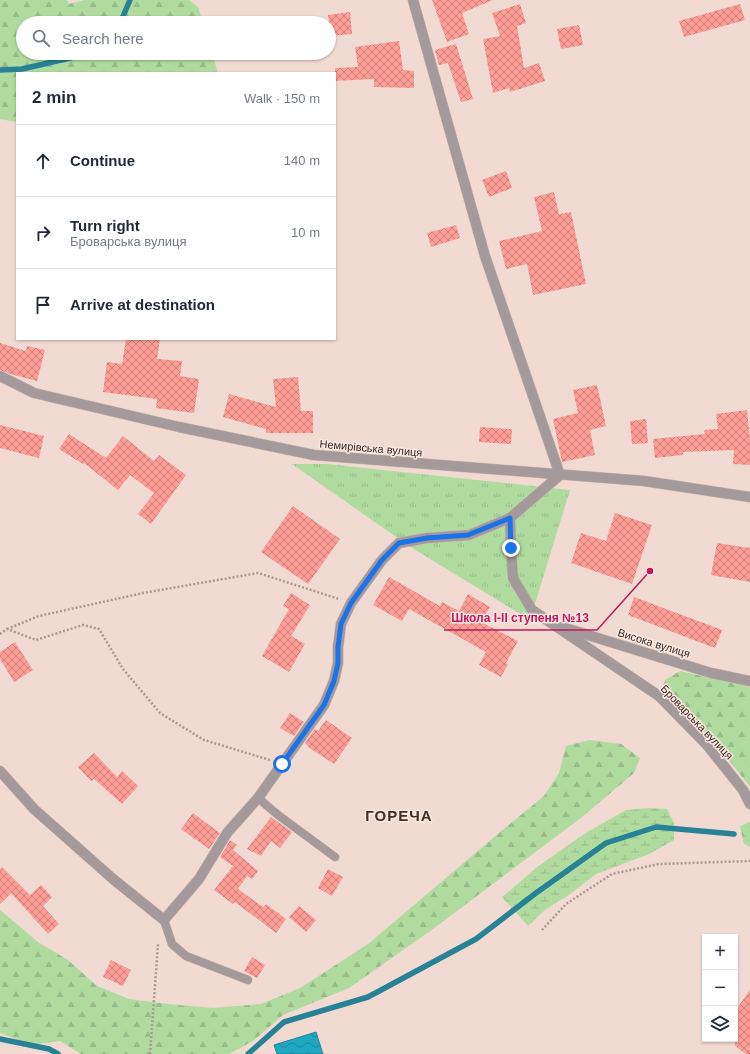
<!DOCTYPE html>
<meta charset="utf-8">
<style>
body{margin:0;font-family:Helvetica,sans-serif;background:#f2f2f3;color:#1f2937}
.controls{position:absolute;right:12px;bottom:12px;display:grid;overflow:hidden;border-radius:0px;box-shadow:0 1px 3px #0004}
.controls button{width:36px;height:36px;display:grid;place-items:center;padding:0;border:0;border-bottom:1px solid #e0e1e3;background:#fff;color:#1f2937;font:20px sans-serif}
.stop{position:absolute;width:12px;height:12px;margin:-9px;border:3px solid #1a73e8;border-radius:50%;background:#fff}
.stop.end{background:#1a73e8;border-color:#fff;box-shadow:0 1px 4px #0008}
.list{margin:0;padding:0;list-style:none}
h2{display:flex;justify-content:space-between;align-items:center;height:52px;margin:0;padding:0 16px;font-size:17px}
h2 small{font-size:13px;font-weight:400;color:#747a83}
.list li{display:grid;grid-template-columns:26px 1fr auto;gap:12px;align-items:center;box-sizing:border-box;height:72px;padding:0 16px;border-top:1px solid #e0e1e3}
.list b{display:block;font-size:15px;white-space:nowrap}
.list p{margin:0;font-size:13px;white-space:nowrap;color:#747a83}
.list em{font-size:13px;font-style:normal;color:#747a83}
.icon{flex:none;width:22px;height:22px;fill:none;stroke:currentColor;stroke-width:2;stroke-linecap:round;stroke-linejoin:round}
.map{position:relative;flex:none;width:750px;height:1054px;overflow:hidden}
.search{position:absolute;background:#fff;box-shadow:0 1px 3px #0004;left:16px;top:16px;width:320px;height:44px;display:flex;align-items:center;gap:10px;box-sizing:border-box;padding:0 14px;border-radius:22px;color:#747a83;font-size:15px}
.panel{position:absolute;background:#fff;box-shadow:0 1px 3px #0004;left:16px;top:72px;width:320px;height:268px;border-radius:0px}
.map>svg:first-child{display:block}
.grass{fill:url(#grass-tufts)}
.forest{fill:url(#forest-firs)}
.wetland{fill:url(#wetland-marsh)}
.water{fill:url(#water-waves);stroke:#268294}
.lines{fill:none;stroke-linecap:round;stroke-linejoin:round}
.stream{stroke:#268294;stroke-width:5.5}
.building{fill:url(#building-cross-hatch)}
.service-casing{stroke:#cab7b0;stroke-width:9}
.minor-casing{stroke:#cab7b0;stroke-width:11}
.path{stroke:#aa9993;stroke-width:2.5;stroke-dasharray:2 2;stroke-linecap:butt}
.service{stroke:#a49a9b;stroke-width:8}
.minor{stroke:#a49a9b;stroke-width:10}
.route{stroke:#1a73e8;stroke-width:5}
.labels{text-anchor:middle;dominant-baseline:central;stroke-width:3;stroke-linejoin:round;paint-order:stroke}
.street-label{font-size:11px;fill:#332b28;stroke:#fde7df}
.district-label{font-size:15px;font-weight:bold;letter-spacing:1px;fill:#3d2d27;stroke:#fde7df}
.leader{fill:none;stroke:#c2185b;stroke-width:1.5}
.callout-dot{fill:#c2185b;stroke:#fde7df;stroke-width:1.5}
.callout-label{font-size:12px;text-anchor:middle;font-weight:bold;fill:#c2185b;stroke:#fde7df;stroke-width:3;stroke-linejoin:round;paint-order:stroke}
</style>
<div class="map">
<svg width="750" height="1054" viewBox="0 0 750 1054">
<defs>
<pattern id="grass-tufts" width="24" height="20" patternUnits="userSpaceOnUse"><rect width="24" height="20" fill="#b0db9f"/><path d="M3 7l-1-3M5 7V3M7 7l1-3M15 17l-1-3M17 17v-4M19 17l1-3" fill="none" stroke="#98bc89"/></pattern>
<pattern id="forest-firs" width="22" height="20" patternUnits="userSpaceOnUse"><rect width="22" height="20" fill="#b0db9f"/><path d="M5 1l3.5 6h-7zM16 11l3.5 6h-7z" fill="#98bc89"/></pattern>
<pattern id="wetland-marsh" width="20" height="14" patternUnits="userSpaceOnUse"><rect width="20" height="14" fill="#b0db9f"/><path d="M1 5h8M5 5V1M11 12h8M15 12V8" fill="none" stroke="#98bc89"/></pattern>
<pattern id="water-waves" width="16" height="10" patternUnits="userSpaceOnUse"><rect width="16" height="10" fill="#20a8c3"/><path d="M0 5q4-4 8 0t8 0" fill="none" stroke="#1d899e"/></pattern>
<pattern id="building-cross-hatch" width="8" height="8" patternUnits="userSpaceOnUse"><rect width="8" height="8" fill="#fc9e95"/><path d="M0 0l8 8M0 8l8-8" fill="none" stroke="#cd817a"/></pattern>
</defs>
<rect width="100%" height="100%" fill="#f0dad2"/>
<path class="grass" d="M292,464H327L570,490L530,620L409,546Z"/>
<path class="forest" d="M0,0H67L69,4L85,0H189L198,7L203,23H23V53H212L218,73H17V122L0,119Z
M680,671L750,687V787L722,751L662,689L665,680Z
M589,740L621,744L640,758L634,773L582,817L433,929L349,988L283,1015L253,1041L229,1054H81L60,1041L32,1045L0,1033V910L38,942L68,960L97,986L129,999L168,1004L213,1008L261,1004L300,988L368,944L499,833L544,796L559,773L566,746Z
M750,822V847L744,844L740,826Z"/>
<path class="wetland" d="M650,808L667,809L674,823V840L649,854L596,874L570,894L545,910L528,926L502,897L536,868L584,834L626,810Z"/>
<path class="water" d="M316,1032L323,1054H277L274,1045Z"/>
<g class="lines">
<path class="stream" d="M119,23L121,21L130,0
M0,70L22,69L83,55L85,53
M0,1039L49,1049L58,1054
M248,1054L284,1022L368,997L476,939L536,893L606,843L656,827L734,834"/>
</g>
<path class="building" d="M432,0H493L462,13L469,34L447,42Z
M520,4L526,23L517,26L524,68L539,63L545,81L510,92L509,88L493,93L483,39L500,36L492,13Z
M740,4L745,20L684,37L679,21Z
M350,12L352,34L331,36L328,15Z
M579,25L583,45L561,49L557,29Z
M399,41L403,70L414,71V88L374,87V79L335,81V68L358,67L355,47Z
M456,44L473,99L461,102L448,63L439,65L435,50Z
M506,171L512,188L489,197L482,180Z
M554,192L559,214L571,212L586,284L533,295L527,264L506,269L499,241L542,231L534,197Z
M456,225L460,238L431,247L427,233Z
M126,339H160L157,359L182,361L180,376L199,379L194,413L156,408L157,399L103,392L107,362L122,364Z
M0,343L26,351L27,346L45,350L37,381L10,374L0,370Z
M298,377L301,411H313V433H266V429L223,417L229,394L276,407L273,379Z
M597,385L606,426L590,430L595,455L562,462L553,419L578,413L573,390Z
M747,410L750,440V465L733,464L734,450L683,452V455L655,458L653,439L705,434L704,430L718,429L716,414Z
M646,419L648,443L632,444L630,421Z
M0,425L44,436L39,458L0,448Z
M480,427L512,429L511,444L479,442Z
M69,434L106,458L123,436L154,461L159,455L186,475L151,524L138,514L154,493L130,475L118,490L84,463L83,464L59,449Z
M293,506L340,539L308,584L261,552Z
M615,513L652,525L632,584L571,563L581,533L606,541Z
M717,543L750,548V582L711,575Z
M389,577L440,606L442,602L459,611L468,594L490,607L481,622L518,641L506,663L508,664L501,677L479,665L486,652L409,609L402,621L373,605Z
M291,593L310,605L291,636L305,644L289,672L262,656L289,609L283,606Z
M634,597L722,630L715,648L628,615Z
M15,642L33,670L14,682L0,659V652Z
M290,713L304,722L294,736L280,728Z
M326,720L352,738L334,764L308,747V746L305,743L315,729L318,731Z
M94,753L117,777L122,771L138,786L122,804L94,779L91,781L78,767Z
M193,813L220,833L209,849L181,829Z
M271,817L292,832L280,848L271,841L261,856L247,849Z
M230,840L237,845L233,850L258,871L252,879L247,876L238,889L263,907L266,904L286,919L276,933L235,902L233,904L214,890L233,866L220,857Z
M2,867L30,895L41,885L52,897L43,906L59,924L48,934L11,893L0,904V869Z
M328,869L343,877L332,896L318,888Z
M299,906L316,920L306,932L289,917Z
M252,957L265,965L257,978L244,971Z
M111,960L131,970L123,986L103,977Z
M750,990V1054H746L735,1046V1011Z"/>
<g class="lines">
<defs>
<path id="service" d="M258,798L278,815L335,857
M164,920L172,944L186,956L248,980"/>
<path id="minor" d="M413,0L485,256L560,475L510,518L511,548L513,578L532,610L659,696L707,745L743,790L750,804
M0,376L34,393L179,427L314,455L644,481L750,497
M562,627L711,673L750,681
M0,771L34,809L113,879L164,920L199,879L227,833L258,798L324,705L334,681L338,663V647L341,624L351,603L382,560L399,543L427,538L469,535L510,518"/>
</defs>
<use href="#service" class="service-casing"/>
<use href="#minor" class="minor-casing"/>
<path class="path" d="M7,629L39,616L143,593L258,573L339,599
M0,634L7,629L36,640L83,625L99,629L123,669L160,713L204,740L270,760
M542,930L566,904L612,874L659,864L750,861
M150,1054L158,944"/>
<use href="#service" class="service"/>
<use href="#minor" class="minor"/>
</g>
<g class="lines">
<path class="route" d="M282,764L324,705L334,681L338,663V647L341,624L351,603L382,560L399,543L427,538L468,535L510,518L511,548"/>
</g>
<g class="labels">
<g class="street-label">
<text transform="translate(371 448) rotate(5)">Немирівська вулиця</text>
<text transform="translate(654 643) rotate(17)">Висока вулиця</text>
<text transform="translate(697 722) rotate(46)">Броварська вулиця</text>
</g>
<g class="district-label">
<text x="399" y="815">ГОРЕЧА</text>
</g>
</g>
<path class="leader" d="M650 571L597 630H444"/>
<circle class="callout-dot" cx="650" cy="571" r="4"/>
<g class="callout-label">
<text x="520" y="622">Школа I-II ступеня №13</text>
</g>
</svg>
<div class="controls">
<button>+</button>
<button>−</button>
<button><svg class="icon" aria-label="layers" viewBox="0 0 24 24"><path d="M12 4l9 5-9 5-9-5zM3 14l9 5 9-5"/></svg></button>
</div>
<div class="stop" style="left:282px;top:764px"></div>
<div class="stop end" style="left:511px;top:548px"></div>
<div class="search"><svg class="icon" aria-label="search" viewBox="0 0 24 24"><circle cx="10" cy="10" r="6"/><path d="M15 15l6 6"/></svg>Search here</div>
<section class="panel">
<h2>2 min<small>Walk · 150 m</small></h2>
<ul class="list">
<li><svg class="icon" aria-label="ahead" viewBox="0 0 24 24"><path d="M12 20V5M6 11l6-6 6 6"/></svg><div><b>Continue</b></div><em>140 m</em></li>
<li><svg class="icon" aria-label="right" viewBox="0 0 24 24"><path d="M7 20v-9h11M14 6l5 5-5 5"/></svg><div><b>Turn right</b><p>Броварська вулиця</p></div><em>10 m</em></li>
<li><svg class="icon" aria-label="arrive" viewBox="0 0 24 24"><path d="M6 21V4h12l-3 4 3 4H6"/></svg><div><b>Arrive at destination</b></div></li>
</ul>
</section>
</div>
